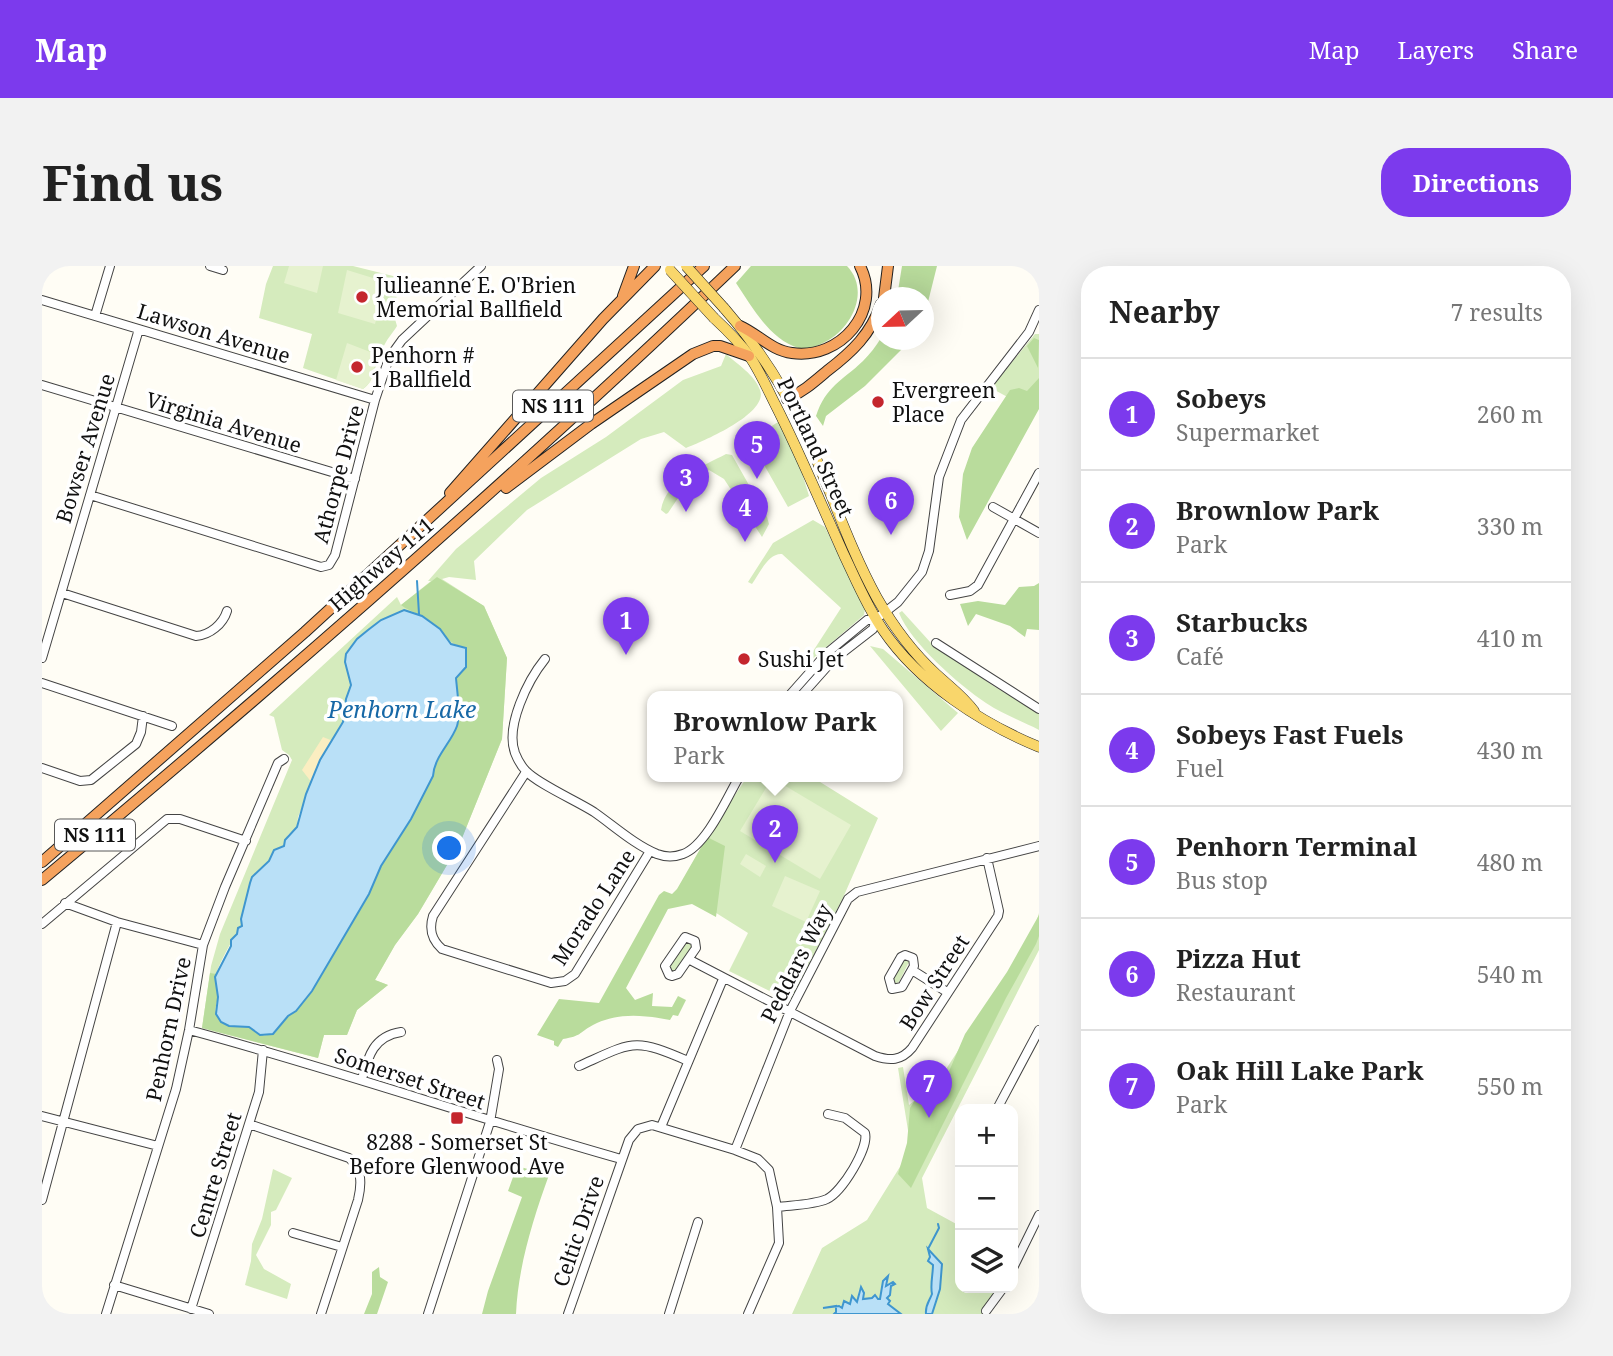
<!DOCTYPE html>
<meta charset="utf-8">
<style>
body{margin:0;font-family:"Noto Serif",serif;background:#f2f2f2;color:#222}
.controls{position:absolute;right:21px;bottom:21px;display:grid;overflow:hidden;border-radius:14px;box-shadow:0 7px 28px #0002}
.controls button{width:63px;height:63px;display:grid;place-items:center;padding:0;border:0;border-bottom:2px solid #e0e0e0;background:#fff;color:#222;font:35px sans-serif}
.compass{position:absolute;left:829px;top:21px;width:63px;height:63px;border-radius:50%;background:#fff;box-shadow:0 7px 28px #0002;rotate:248deg}
.you{position:absolute;left:408px;top:583px;width:24px;height:24px;margin:-18px;border:5px solid #fff;border-radius:50%;background:#1a73e8;box-shadow:0 0 0 10px #1a73e833}
.badge{display:grid;place-items:center;width:46px;height:46px;border-radius:50%;background:#7c3aed;color:#fff;font-size:23px;font-weight:700}
.pin{position:absolute;translate:-50% -58px;filter:drop-shadow(0 2px 4px #0008)}
.pin::after{content:'';position:absolute;top:37px;width:24px;height:21px;background:inherit;clip-path:polygon(0 0,100% 0,50% 100%)}
.popup{position:absolute;left:605px;top:425px;width:256px;height:91px;box-sizing:border-box;display:grid;place-content:center;border-radius:14px;background:#fff;filter:drop-shadow(0 2px 5px #0005);font-size:23px;white-space:nowrap;color:#767676}
.popup b{font-size:26px;color:#222}
.popup::after{content:'';position:absolute;left:50%;top:100%;margin-left:-14px;border:14px solid transparent;border-top-color:#fff}
.list{margin:0;padding:0;list-style:none}
h2{display:flex;justify-content:space-between;align-items:center;height:91px;margin:0;padding:0 28px;font-size:30px}
h2 small{font-size:23px;font-weight:400;color:#767676}
.list li{display:grid;grid-template-columns:46px 1fr auto;gap:21px;align-items:center;box-sizing:border-box;height:112px;padding:0 28px;border-top:2px solid #e0e0e0}
.list b{display:block;font-size:26px;white-space:nowrap}
.list p{margin:0;font-size:23px;white-space:nowrap;color:#767676}
.list em{font-size:23px;font-style:normal;color:#767676}
.icon{flex:none;width:38px;height:38px;fill:none;stroke:currentColor;stroke-width:2;stroke-linecap:round;stroke-linejoin:round}
.map{position:relative;flex:none;width:997px;height:1048px;overflow:hidden;border-radius:28px}
header{display:flex;align-items:center;gap:42px;box-sizing:border-box;height:98px;padding:0 35px;background:#7c3aed;color:#fff}
header strong{font-size:33px}
nav{display:flex;gap:38px;margin-inline-start:auto;font-size:24px}
.intro{display:flex;align-items:center;justify-content:space-between;box-sizing:border-box;height:168px;padding:0 42px}
h1{margin:0;font-size:49px}
.button{padding:18px 32px;border-radius:28px;background:#7c3aed;color:#fff;font-size:24px;font-weight:700}
main{display:flex;gap:42px;padding:0 42px}
aside{flex:1;background:#fff;border-radius:28px;box-shadow:0 7px 28px #0002}
.map>svg:first-child{display:block}
.green{fill:#d5ebbd;fill-rule:evenodd}
.forest{fill:#b9dc9c}
.sand{fill:#fbeec1}
.pitch{fill:#e6f2cf}
.water{fill:#b9e0f7;stroke:#3f96cf;stroke-width:2}
.lines{fill:none;stroke-linecap:round;stroke-linejoin:round}
.stream{stroke:#3f96cf;stroke-width:2}
.minor-casing{stroke:#444;stroke-width:10}
.major-casing{stroke:#222;stroke-width:11}
.highway-casing{stroke:#222;stroke-width:12}
.minor{stroke:#fff;stroke-width:8}
.major{stroke:#f9d66b;stroke-width:10}
.highway{stroke:#f5a25d;stroke-width:10}
.major-bridge-casing{stroke:#222;stroke-width:11;stroke-linecap:butt}
.major-bridge{stroke:#f9d66b;stroke-width:10}
.poi-dot{fill:#c4262e;stroke:#fff;stroke-width:2.5}
.labels{text-anchor:middle;dominant-baseline:central;stroke-width:7;stroke-linejoin:round;paint-order:stroke}
.shield{fill:#fff;stroke:#585858;stroke-width:2}
.shield-label{font-size:19px;font-weight:bold;fill:#111}
.poi-label{font-size:21px;fill:#111;stroke:#fff;text-anchor:start}
.street-label{font-size:21px;fill:#111;stroke:#fff}
.water-label{font-size:23px;font-style:italic;fill:#1768a6;stroke:#fff}
</style>
<header>
<strong>Map</strong>
<nav><a>Map</a><a>Layers</a><a>Share</a></nav>
</header>
<div class="intro"><h1>Find us</h1><a class="button">Directions</a></div>
<main>
<div class="map">
<svg width="997" height="1048" viewBox="0 0 997 1048">
<rect width="100%" height="100%" fill="#fffdf5"/>
<path class="green" d="M231,0H311L359,12L351,46L355,60C350,68 344,74 340,84C333,96 333,116 321,123L261,102L270,68L217,52L224,18Z
M993,68H997V139L991,145L949,122Z
M684,88C695,98 713,109 718,124C727,147 662,175 644,182L622,166L599,173L485,244L432,295L434,314L407,311L400,313L442,340L465,392L460,473L418,577L376,648L353,679L333,714L346,719L315,744L305,769H282L276,792L160,762L169,700L178,668L250,494L247,489L240,484L232,451L227,449L355,331L359,339L389,315H386L414,283L499,212L564,171L641,114L679,100ZM362,344L173,742C174,732 171,717 174,708C176,701 191,671 195,668L196,662L200,660L199,653L211,611L227,595L234,584L242,580L246,569L255,561L256,551L270,517L301,456L304,433L309,419L303,396L304,388L315,373L326,364L339,354Z
M736,156L754,187L767,230L746,241L708,174Z
M684,188L690,189L725,251L727,258L720,271L682,213L667,204L663,208L660,206L652,208L626,247L624,248L619,244C624,213 660,201 684,188Z
M771,254L783,261L823,343L822,349L768,395L766,393L799,342L740,288C726,287 718,307 710,318L706,316L731,277Z
M860,345L889,377L953,421L997,447V464C980,455 960,448 944,437C917,419 869,377 857,347Z
M828,380L841,383L916,447L899,465Z
M705,511H770L836,552L800,634L748,735L687,705L706,667L636,623L665,571Z
M997,647V684L880,912L885,942L918,960V1022H949L953,1024L941,1048H890L898,1023L900,998L894,993L893,989L886,984L888,991L886,995L891,998C891,1007 891,1017 890,1026C890,1033 884,1039 884,1048H859L847,1041L845,1032L848,1029L849,1019H852L845,1020L846,1010L841,1015L839,1033H836L833,1029L830,1032L820,1033L822,1029L817,1023L816,1035L809,1036L808,1039L801,1037L800,1042H794L793,1048H750L780,982L825,954L869,883L856,802L861,801L867,839L895,817L990,671Z
M644,676L649,677L650,681L636,705L631,706L628,701Z
M861,691L868,694L857,716L851,718L850,711Z
M231,903L250,912L234,944L229,946V959L214,989L222,1003L249,1018L245,1033L203,1019L209,995L210,978L220,953Z"/>
<path class="forest" d="M709,0H805C829,25 809,63 783,76C775,80 766,84 757,82C728,74 710,41 694,17Z
M860,0H895L882,52L881,32L855,31Z
M839,72L869,74L823,120L784,150L781,160L774,150C784,120 800,115 821,95C828,88 834,80 839,72Z
M992,72L997,74L996,102L985,80Z
M997,112V143L925,274L917,251L921,208L930,182L968,124L977,122L985,125Z
M395,311L442,340L465,392L460,473L418,577L376,648L353,679L333,714L346,719L315,744L305,769H282L276,792L160,762L168,707L174,708L176,731L173,744L177,753L190,761H207L222,770L233,767L246,750L254,745L265,732L327,628L339,600L369,553L391,510C393,492 408,476 414,460C420,446 415,427 414,412L424,400L423,381C407,380 401,365 388,355C379,348 368,346 359,339Z
M997,317V364L985,363L983,371L968,360L934,348L926,360L918,338L936,335L963,339L977,321L992,320Z
M665,571L683,580L674,651L650,638L626,643L584,722L593,734L611,727L610,740L630,741L636,730L644,734L636,750L631,749L628,754C602,749 576,746 551,759C536,767 540,770 521,773L516,781L512,779V775L495,769L517,733L557,737L617,629L622,625L630,628L635,623Z
M997,649V670L994,678L964,732L869,922L856,908L865,877L868,842L875,831L899,818L908,803L923,768L965,706Z
M475,900L507,909C491,953 476,1001 474,1048H440L446,1025L480,931L466,925Z
M337,1001L338,1011L346,1016L335,1048H322L330,1028V1006Z"/>
<path class="sand" d="M281,471L291,475L278,494L270,517L260,504Z"/>
<path class="pitch" d="M247,0H281L275,27L242,17Z
M305,4L344,16L333,58L296,47Z
M305,77L336,89L328,116L321,123L294,114Z
M730,512L809,559L778,613L698,565Z
M704,588L724,600L718,611L698,598Z
M743,610L778,625L764,656L730,640Z"/>
<path class="water" d="M362,344L380,350L398,363L409,378L424,382V401L414,412C415,425 419,448 415,460C409,477 392,491 391,510L369,553L339,600L327,628L270,725L254,745L246,750L231,768L218,769L207,761L187,760L179,756L174,748L176,731L173,711L189,680V674L195,668L196,662L200,660L199,653L208,617L210,611L227,595L232,584L242,580L243,574L255,561L264,528L278,494L301,456L304,433L309,419L303,396L304,388L315,373L326,364L339,354Z
M886,983L900,998L898,1023L890,1048H884C883,1039 887,1036 890,1028C888,1019 891,1008 891,999L886,995L888,991Z
M846,1010L844,1020L851,1016L853,1018L849,1020L848,1029L845,1032L848,1035L846,1038L859,1048H792L794,1046V1040L781,1042L797,1040L800,1042L802,1035L808,1038L810,1030L815,1036L819,1021L822,1027L821,1033L830,1032L833,1029L836,1033H838L841,1015Z"/>
<g class="lines">
<path class="stream" d="M375,315L377,348
M886,983L897,962L896,958"/>
<defs>
<path id="minor" d="M168,0L181,4
M0,34L333,134
M53,50L68,0
M0,119L313,213
M48,229L279,301L287,299L293,289L333,134L347,92L360,74L439,0
M951,241L997,267
M20,327L154,370C168,369 181,358 185,345
M908,329L928,325L936,319L997,207
M894,377L997,443
M0,392L97,63
M503,393C486,414 463,460 473,487C475,492 479,500 484,505C496,518 535,535 552,546C572,560 593,579 615,588C623,591 633,591 641,588C664,580 685,532 697,511
M0,417L130,460
M746,431L785,387L825,354L834,353L856,336L880,306L887,285L897,211L919,154L987,66L997,44
M758,431L791,394L831,363L834,353
M0,502L38,515L49,514L94,478L99,466L101,450
M484,506L391,650C387,663 389,673 400,683L509,717L523,715L533,708L608,585
M23,637L75,656L161,679
M0,658L125,553H138L204,575
M643,671L653,675L654,682L636,708L630,710L627,709L623,700Z
M863,689L871,692L872,700L860,721L850,723L847,712L859,691Z
M648,694L833,790C848,795 859,795 870,782L956,650L957,645L945,592
M870,704L905,726
M147,764C292,803 434,852 579,893
M537,800C591,776 591,771 646,795
M320,813C326,790 332,770 359,766
M955,843L997,764
M0,850L116,880
M207,858L307,892C320,903 320,917 316,934L279,1048
M619,861L681,713
M693,884L748,745L806,633L815,626L997,580
M0,934L75,656
M735,941C751,939 771,939 785,933C800,926 827,882 823,867L803,852L786,848
M251,967L300,981
M971,1002L997,949
M72,1019L167,1048
M149,1043L217,826L221,784
M944,1045L961,1022
M64,1048L134,823L147,764L161,679L183,621L236,497L242,493
M386,1048L448,856L457,803L455,794
M526,1048L587,874L596,863L610,859L693,884L716,893L727,904L735,941L737,977L706,1048
M627,1048L656,956"/>
<path id="major" d="M682,42C718,83 745,125 767,176C790,228 808,283 835,332C851,360 870,386 894,408C907,420 921,430 932,445
M672,52C685,64 698,77 708,91C718,106 725,122 733,138C758,187 779,238 802,289C814,314 825,341 841,364C877,417 939,457 997,481"/>
<path id="highway" d="M581,30L592,0
M842,32L846,0
M698,60C716,68 730,85 750,87C798,94 841,45 818,0
M745,133C761,126 772,116 785,105C810,86 829,68 839,38
M464,222L549,158L651,88L671,80H678L707,90
M408,227L561,53L613,0
M0,596L263,366L662,0
M0,614C237,416 470,213 693,0"/>
</defs>
<use href="#minor" class="minor-casing"/>
<use href="#major" class="major-casing"/>
<use href="#highway" class="highway-casing"/>
<use href="#minor" class="minor"/>
<use href="#major" class="major"/>
<use href="#highway" class="highway"/>
<defs>
<path id="major-bridge" d="M644,0L682,42
M628,4L672,52"/>
</defs>
<use href="#major-bridge" class="major-bridge-casing"/>
<use href="#major-bridge" class="major-bridge"/>
</g>
<g class="poi-dot">
<circle cx="320" cy="31" r="7"/>
<circle cx="315" cy="101" r="7"/>
<circle cx="836" cy="136" r="7"/>
<circle cx="702" cy="393" r="7"/>
<rect x="408" y="845" width="14" height="14" rx="3.5"/>
</g>
<g class="labels">
<g class="shield">
<rect x="471" y="124.5" width="80" height="31" rx="5"/>
<rect x="13" y="553.5" width="80" height="31" rx="5"/>
</g>
<g class="shield-label">
<text x="511" y="140">NS 111</text>
<text x="53" y="569">NS 111</text>
</g>
<g class="poi-label">
<text x="334" y="19">Julieanne E. O'Brien<tspan x="334" dy="24">Memorial Ballfield</tspan></text>
<text x="329" y="89">Penhorn #<tspan x="329" dy="24">1 Ballfield</tspan></text>
<text x="850" y="124">Evergreen<tspan x="850" dy="24">Place</tspan></text>
<text x="716" y="393">Sushi Jet</text>
<text x="415" y="876" text-anchor="middle">8288 - Somerset St<tspan x="415" dy="24">Before Glenwood Ave</tspan></text>
</g>
<g class="street-label">
<text transform="translate(172 67) rotate(17)">Lawson Avenue</text>
<text transform="translate(182 156) rotate(17)">Virginia Avenue</text>
<text transform="translate(774 181) rotate(65)">Portland Street</text>
<text transform="translate(43 182) rotate(-73)">Bowser Avenue</text>
<text transform="translate(296 208) rotate(-75)">Athorpe Drive</text>
<text transform="translate(339 298) rotate(-41)">Highway 111</text>
<text transform="translate(551 641) rotate(-57)">Morado Lane</text>
<text transform="translate(754 697) rotate(-63)">Peddars Way</text>
<text transform="translate(892 716) rotate(-57)">Bow Street</text>
<text transform="translate(126 763) rotate(-78)">Penhorn Drive</text>
<text transform="translate(368 812) rotate(18)">Somerset Street</text>
<text transform="translate(173 909) rotate(-73)">Centre Street</text>
<text transform="translate(536 965) rotate(-71)">Celtic Drive</text>
</g>
<g class="water-label">
<text x="360" y="443">Penhorn Lake</text>
</g>
</g>
</svg>
<div class="controls">
<button>+</button>
<button>−</button>
<button><svg class="icon" aria-label="layers" viewBox="0 0 24 24"><path d="M12 4l9 5-9 5-9-5zM3 14l9 5 9-5"/></svg></button>
</div>
<svg class="compass" viewBox="-18 -18 36 36"><path d="M0-13l5 13h-10z" fill="#e53935"/><path d="M0 13l5-13h-10z" fill="#767676"/></svg>
<div class="you"></div>
<div class="pin badge" style="left:584px;top:389px">1</div>
<div class="pin badge" style="left:733px;top:597px">2</div>
<div class="popup"><b>Brownlow Park</b>Park</div>
<div class="pin badge" style="left:644px;top:246px">3</div>
<div class="pin badge" style="left:703px;top:276px">4</div>
<div class="pin badge" style="left:715px;top:213px">5</div>
<div class="pin badge" style="left:849px;top:269px">6</div>
<div class="pin badge" style="left:887px;top:852px">7</div>
</div>
<aside>
<h2>Nearby<small>7 results</small></h2>
<ul class="list">
<li><span class="badge">1</span><div><b>Sobeys</b><p>Supermarket</p></div><em>260 m</em></li>
<li><span class="badge">2</span><div><b>Brownlow Park</b><p>Park</p></div><em>330 m</em></li>
<li><span class="badge">3</span><div><b>Starbucks</b><p>Café</p></div><em>410 m</em></li>
<li><span class="badge">4</span><div><b>Sobeys Fast Fuels</b><p>Fuel</p></div><em>430 m</em></li>
<li><span class="badge">5</span><div><b>Penhorn Terminal</b><p>Bus stop</p></div><em>480 m</em></li>
<li><span class="badge">6</span><div><b>Pizza Hut</b><p>Restaurant</p></div><em>540 m</em></li>
<li><span class="badge">7</span><div><b>Oak Hill Lake Park</b><p>Park</p></div><em>550 m</em></li>
</ul>
</aside>
</main>
